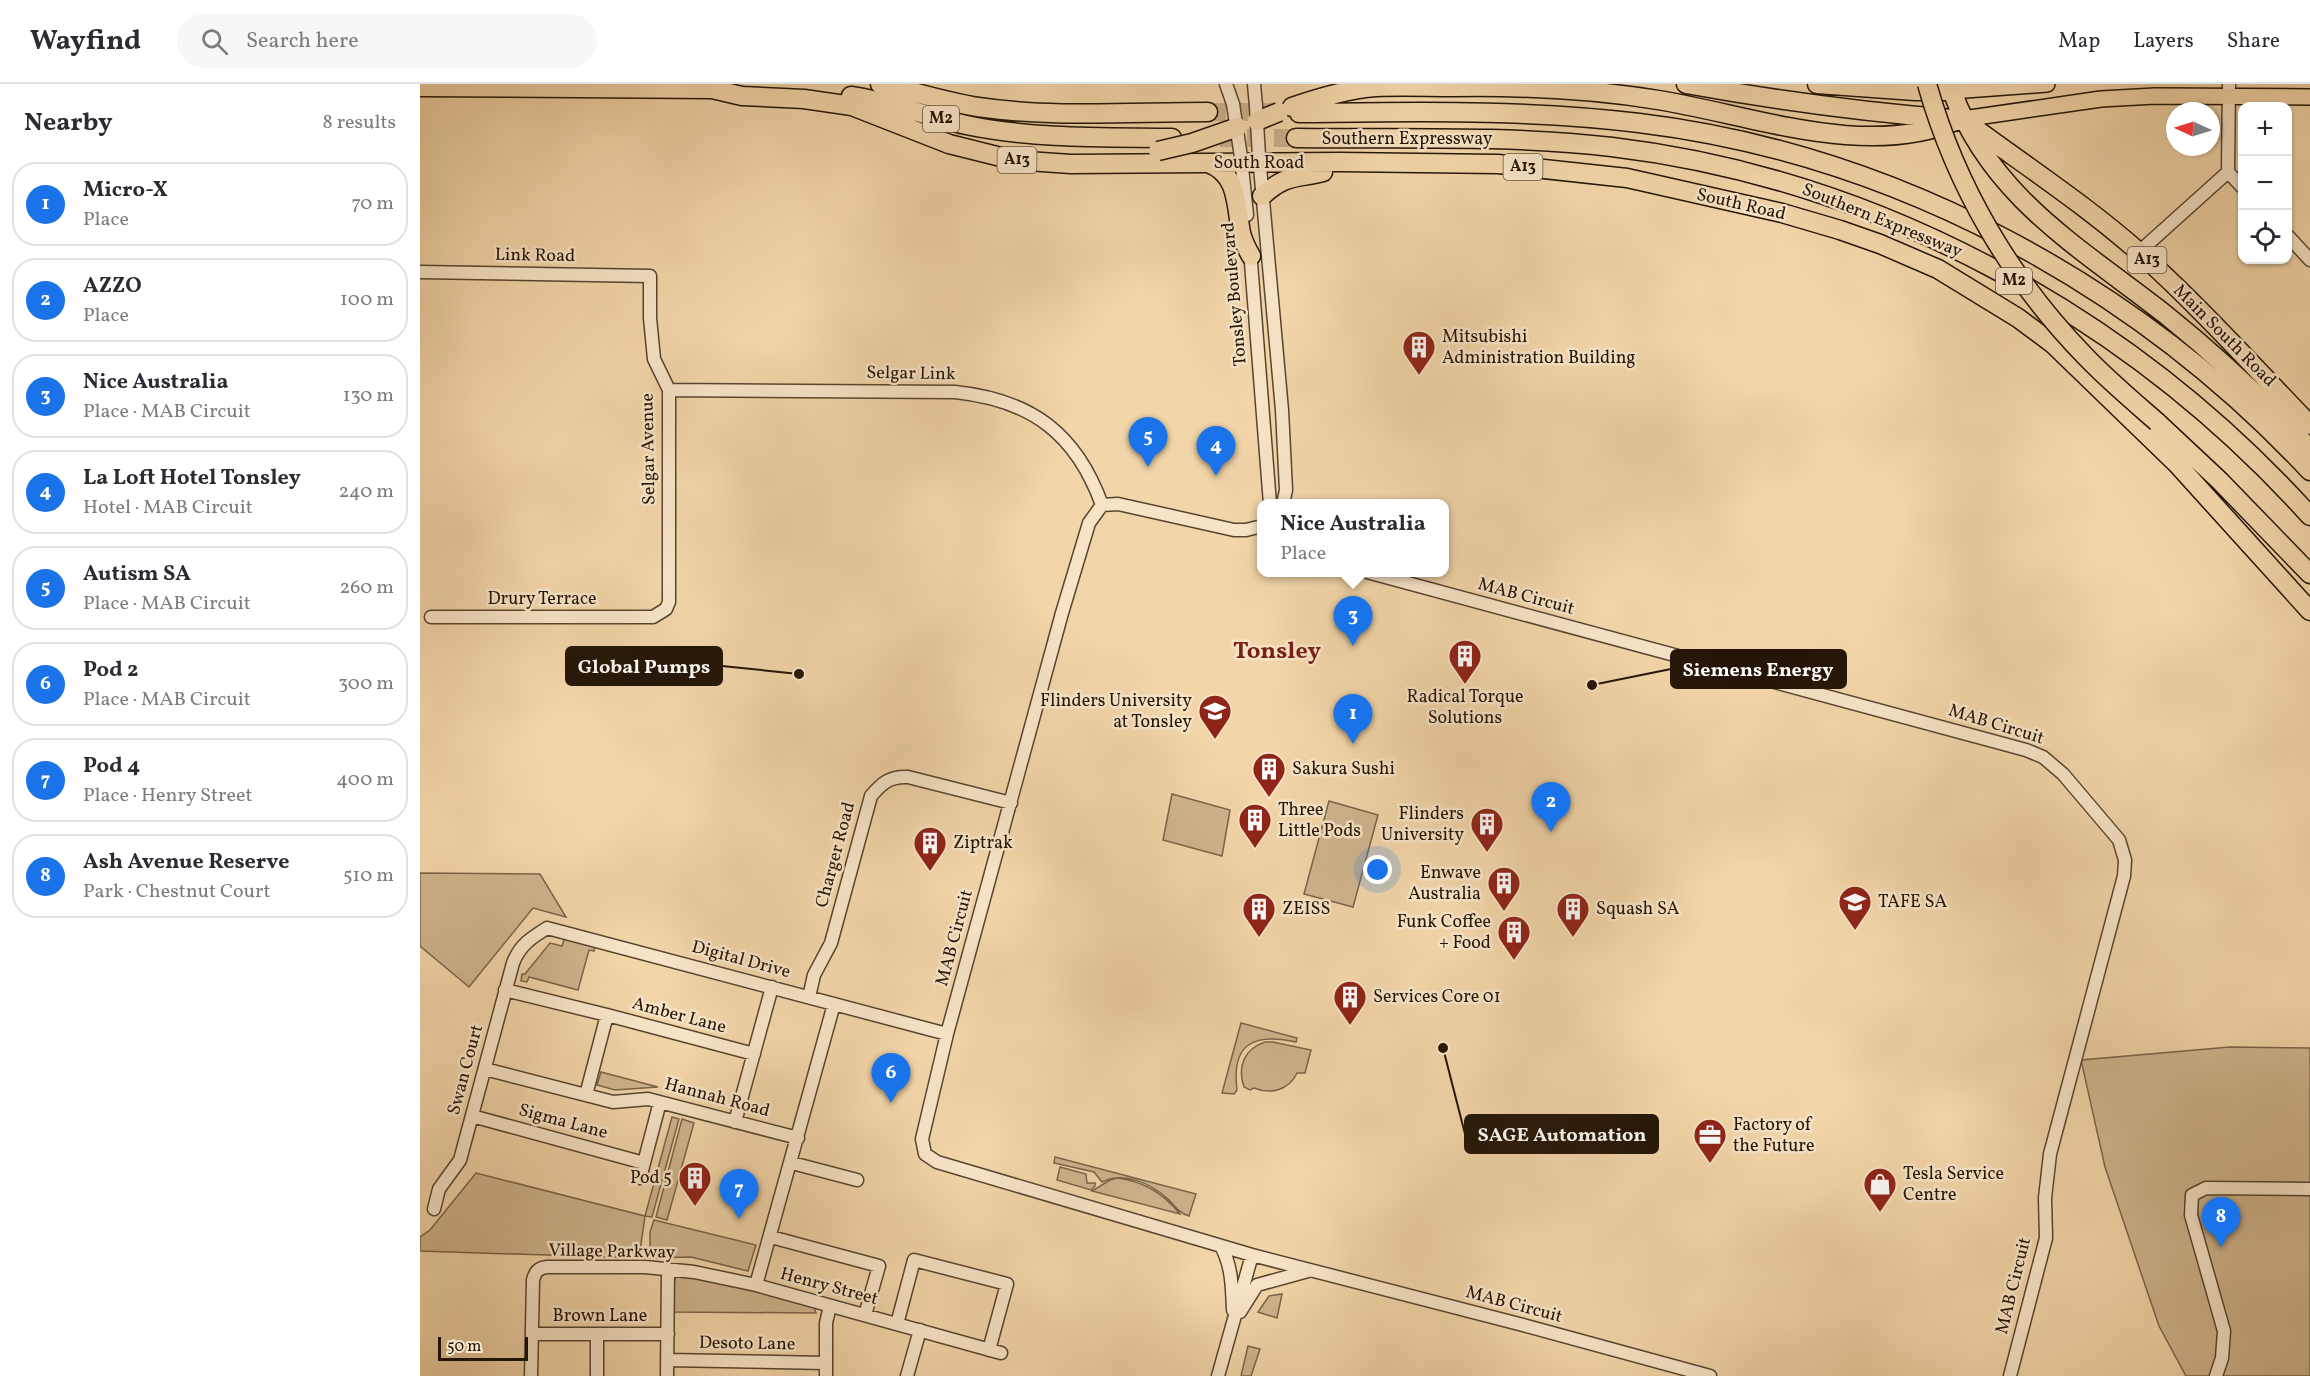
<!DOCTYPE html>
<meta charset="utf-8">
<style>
body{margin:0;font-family:Vollkorn,serif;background:#f7f7f7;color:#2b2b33}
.controls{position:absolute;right:18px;top:18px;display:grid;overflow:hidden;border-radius:12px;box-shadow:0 2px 4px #0004}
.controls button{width:54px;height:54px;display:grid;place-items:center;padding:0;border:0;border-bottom:2px solid #e1e1e2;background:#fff;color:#2b2b33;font:30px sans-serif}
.compass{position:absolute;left:1746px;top:18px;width:54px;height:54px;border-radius:50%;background:#fff;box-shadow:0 2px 4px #0004;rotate:274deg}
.scale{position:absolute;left:18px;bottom:15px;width:90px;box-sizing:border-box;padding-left:6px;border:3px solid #241507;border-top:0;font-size:16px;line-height:21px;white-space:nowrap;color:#241507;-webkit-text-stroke:4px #f7e4c7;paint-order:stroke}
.you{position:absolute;left:958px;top:786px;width:21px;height:21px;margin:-15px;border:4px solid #fff;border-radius:50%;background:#1a73e8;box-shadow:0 0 0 9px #1a73e833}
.badge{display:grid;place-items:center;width:39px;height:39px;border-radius:50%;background:#1a73e8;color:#fff;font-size:20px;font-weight:700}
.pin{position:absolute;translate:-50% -50px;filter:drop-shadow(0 2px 3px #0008)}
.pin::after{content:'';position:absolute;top:32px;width:21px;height:18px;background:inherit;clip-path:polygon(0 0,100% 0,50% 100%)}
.popup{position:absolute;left:837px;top:415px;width:192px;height:78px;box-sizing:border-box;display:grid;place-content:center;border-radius:12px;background:#fff;filter:drop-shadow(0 2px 4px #0005);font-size:20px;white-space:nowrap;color:#7c7c81}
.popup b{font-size:22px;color:#2b2b33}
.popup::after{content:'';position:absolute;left:50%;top:100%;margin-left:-12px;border:12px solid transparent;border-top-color:#fff}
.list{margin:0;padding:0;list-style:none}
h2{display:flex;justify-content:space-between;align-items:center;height:78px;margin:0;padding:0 24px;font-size:26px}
h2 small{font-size:20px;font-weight:400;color:#7c7c81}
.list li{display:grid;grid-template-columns:39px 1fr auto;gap:18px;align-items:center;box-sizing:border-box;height:84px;margin:0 12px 12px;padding:0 12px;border:2px solid #e1e1e2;border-radius:24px}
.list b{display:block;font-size:22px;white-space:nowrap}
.list p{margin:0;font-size:20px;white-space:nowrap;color:#7c7c81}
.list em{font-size:20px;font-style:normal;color:#7c7c81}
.icon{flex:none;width:33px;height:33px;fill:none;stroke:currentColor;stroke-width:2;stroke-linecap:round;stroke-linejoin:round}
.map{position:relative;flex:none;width:1890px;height:1292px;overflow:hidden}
header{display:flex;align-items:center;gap:36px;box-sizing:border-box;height:84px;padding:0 30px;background:#fff;border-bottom:2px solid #e1e1e2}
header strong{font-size:28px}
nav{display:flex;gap:33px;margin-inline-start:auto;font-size:21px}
.search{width:420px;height:54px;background:#f7f7f7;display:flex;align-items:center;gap:15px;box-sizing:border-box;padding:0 21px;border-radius:33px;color:#7c7c81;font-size:22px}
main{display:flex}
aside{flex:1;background:#fff}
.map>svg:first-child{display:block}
.green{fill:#cfb48d;stroke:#7a644a;stroke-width:1.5}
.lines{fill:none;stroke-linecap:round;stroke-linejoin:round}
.highway-tunnel{stroke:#c9af89;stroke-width:18;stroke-dasharray:18 9;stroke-linecap:butt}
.minor-casing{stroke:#584530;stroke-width:15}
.major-casing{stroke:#241507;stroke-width:18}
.highway-casing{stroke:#241507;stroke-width:21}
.minor{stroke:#f7e4c7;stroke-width:12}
.major{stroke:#f2d5a9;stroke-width:15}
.highway{stroke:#f2d5a9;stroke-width:18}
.minor-bridge-casing{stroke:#584530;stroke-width:15;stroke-linecap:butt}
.highway-bridge-casing{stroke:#241507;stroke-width:21;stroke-linecap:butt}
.minor-bridge{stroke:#f7e4c7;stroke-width:12}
.highway-bridge{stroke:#f2d5a9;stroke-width:18}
.labels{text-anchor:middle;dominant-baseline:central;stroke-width:5;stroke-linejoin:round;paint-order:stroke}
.shield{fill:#f7e4c7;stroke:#635341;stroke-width:1.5}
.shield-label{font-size:16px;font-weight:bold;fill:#241507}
.street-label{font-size:18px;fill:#241507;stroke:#f7e4c7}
.poi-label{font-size:18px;fill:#241507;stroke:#f7e4c7;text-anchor:start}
.district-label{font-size:24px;font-weight:bold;fill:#7a1f14;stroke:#f7e4c7}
.leader{fill:none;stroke:#241507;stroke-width:2}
.callout-dot{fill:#241507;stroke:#f7e4c7;stroke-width:2}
.callout{fill:#241507;stroke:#241507;stroke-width:2}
.callout-label{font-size:20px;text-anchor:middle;font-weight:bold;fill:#fff}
</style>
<header>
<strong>Wayfind</strong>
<div class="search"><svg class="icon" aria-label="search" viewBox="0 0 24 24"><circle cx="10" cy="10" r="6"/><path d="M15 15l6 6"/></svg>Search here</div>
<nav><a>Map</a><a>Layers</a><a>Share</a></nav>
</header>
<main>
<aside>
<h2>Nearby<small>8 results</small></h2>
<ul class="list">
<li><span class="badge">1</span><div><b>Micro-X</b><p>Place</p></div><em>70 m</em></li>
<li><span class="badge">2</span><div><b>AZZO</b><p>Place</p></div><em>100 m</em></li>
<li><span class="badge">3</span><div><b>Nice Australia</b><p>Place · MAB Circuit</p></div><em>130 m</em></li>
<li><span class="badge">4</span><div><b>La Loft Hotel Tonsley</b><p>Hotel · MAB Circuit</p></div><em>240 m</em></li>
<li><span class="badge">5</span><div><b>Autism SA</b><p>Place · MAB Circuit</p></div><em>260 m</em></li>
<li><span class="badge">6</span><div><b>Pod 2</b><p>Place · MAB Circuit</p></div><em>300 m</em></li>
<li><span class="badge">7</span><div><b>Pod 4</b><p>Place · Henry Street</p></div><em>400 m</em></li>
<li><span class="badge">8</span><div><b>Ash Avenue Reserve</b><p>Park · Chestnut Court</p></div><em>510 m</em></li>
</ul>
</aside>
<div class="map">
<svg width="1890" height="1292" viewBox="0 0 1890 1292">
<rect width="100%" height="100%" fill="#f2d5a9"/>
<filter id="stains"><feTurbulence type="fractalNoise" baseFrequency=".00333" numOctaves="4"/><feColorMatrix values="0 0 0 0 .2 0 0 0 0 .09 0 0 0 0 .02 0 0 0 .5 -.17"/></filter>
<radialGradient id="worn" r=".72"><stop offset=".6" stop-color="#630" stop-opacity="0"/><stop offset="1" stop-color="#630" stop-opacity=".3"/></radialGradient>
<path class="green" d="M752,710L810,726L802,772L743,756Z
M909,717L958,731L933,823L884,810Z
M0,789L120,790L146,833L113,824L49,903L0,862Z
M145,853L175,862L174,867L169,866L158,906L109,893L107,898L101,897L102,890H105L130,859L142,862Z
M821,939L877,954L876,958C834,949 811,959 817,1006L814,1010L802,1009Z
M845,958H853L891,966L885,989H877C869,1006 851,1011 834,1004L830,1006L824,1003C817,983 824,965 845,958Z
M1810,963L1890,964V1292H1766L1739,1242L1685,1083L1661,976Z
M181,988L238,1003L195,1006L177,1001Z
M252,1033L259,1035L232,1133L225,1132L219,1174L0,1167V1153L10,1146L56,1089L225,1132Z
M262,1035L274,1039L247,1136L236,1133Z
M635,1073L776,1110L769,1132C759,1129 755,1122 748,1115C730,1099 704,1087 682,1098L674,1088L634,1079Z
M640,1083L666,1090L667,1099H675V1102L671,1106L637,1096Z
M697,1094C723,1097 744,1110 760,1130L672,1107L690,1096Z
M234,1136L336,1161L328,1187L271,1173L230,1174V1148Z
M261,1188L274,1189L394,1223L396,1229L253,1228C253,1214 249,1197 261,1188Z
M862,1210L857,1234L838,1228L849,1212Z
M828,1262L840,1265L831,1292H821Z"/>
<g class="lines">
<path class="highway-tunnel" d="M788,28H855
M800,54H876"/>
<defs>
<path id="minor" d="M806,0L813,20
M834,0L836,22
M839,72L862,326L866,406L863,420
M821,74L827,131
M1808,88L1822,103
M1868,152L1890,176
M830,166L850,420
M1719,168L1808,88L1809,0
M0,188L230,192V234L234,275L249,306V518L246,525L233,533H11
M249,306L535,308C611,316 656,349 682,421
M842,442L826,446H814L698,420L682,421L669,439L642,529L527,950L502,1055L505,1070L517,1078L832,1171L1103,1241L1290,1292
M947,488L1606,666L1623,673L1643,690L1699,756L1705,776L1704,792L1630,1070L1625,1114L1626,1154L1590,1292
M85,906L187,931
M389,913L394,891L411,859L451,712C462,699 470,692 488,693L591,719
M65,985L193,1018L228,1015L378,1054
M166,1011L187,931L334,970
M52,1032L224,1079
M315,1038L352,903
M372,1079L437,1096
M220,1094L240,1018
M14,1125L19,1105L40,1076L93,879C100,861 111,854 127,844L527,950
M351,1153L459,1182L445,1231
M801,1162C812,1182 812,1203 813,1226
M336,1201L414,920
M820,1228L837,1201L888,1187
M477,1240L494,1176L587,1200L569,1266
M112,1250H248
M247,1276L406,1279
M111,1292L113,1196C115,1188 118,1184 127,1183H225L274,1188L336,1201L581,1269
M177,1292V1250
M247,1292L248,1185
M406,1292V1239L410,1222
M487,1292L500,1246
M798,1292L832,1171
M1796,1292L1802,1274L1804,1247L1771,1131L1772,1111L1786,1104L1890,1105"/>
<path id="major" d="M1530,0L1532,7L1627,0
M1543,35L1681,15L1735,12L1890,13"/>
<path id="highway" d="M460,0C493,7 525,18 558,23C631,34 713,28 788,28
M1266,0C1354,16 1443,28 1532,35
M1397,0L1495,7H1532C1571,114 1661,164 1746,231C1797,272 1845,317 1890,365
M0,3L292,5L322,12L384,15L432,22L529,60L593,76L651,80L920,78L1078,80L1207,94L1362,129L1420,146L1460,160L1518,185L1598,234L1633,260L1757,380L1890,527
M431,12C472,18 511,34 551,42C617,55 685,53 752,54
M872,23C898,14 928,5 956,3C982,2 1008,3 1034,3C1102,2 1171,5 1238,16C1332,31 1446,76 1538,36
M879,29C992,28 1107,25 1219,39C1475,70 1715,200 1890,387
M1549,40C1606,82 1667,122 1720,169C1780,223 1834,283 1890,341
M876,54C981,55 1087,51 1192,63C1459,95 1711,233 1890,432
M788,79C819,90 816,123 821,149C823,157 827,165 831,172
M842,112C866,90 875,95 903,88
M1737,338L1800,397L1890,490"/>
</defs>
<use href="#minor" class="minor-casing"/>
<use href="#major" class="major-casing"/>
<use href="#highway" class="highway-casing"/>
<use href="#minor" class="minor"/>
<use href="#major" class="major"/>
<use href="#highway" class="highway"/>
<defs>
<path id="minor-bridge" d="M813,20L821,73
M836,22L839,72"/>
<path id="highway-bridge" d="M1507,0C1536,103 1591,196 1666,273C1688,296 1713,317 1737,338
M837,37L859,28
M738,67L772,59L818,43"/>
</defs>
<use href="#minor-bridge" class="minor-bridge-casing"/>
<use href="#highway-bridge" class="highway-bridge-casing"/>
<use href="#minor-bridge" class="minor-bridge"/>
<use href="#highway-bridge" class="highway-bridge"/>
</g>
<defs>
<symbol id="building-pin" viewBox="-11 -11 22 30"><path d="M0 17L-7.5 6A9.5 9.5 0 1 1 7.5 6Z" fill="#8f2418" stroke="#f7e4c7"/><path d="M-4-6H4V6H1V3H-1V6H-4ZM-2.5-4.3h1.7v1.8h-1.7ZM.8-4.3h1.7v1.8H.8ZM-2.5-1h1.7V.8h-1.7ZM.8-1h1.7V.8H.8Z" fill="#fff"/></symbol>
<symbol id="university-pin" viewBox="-11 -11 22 30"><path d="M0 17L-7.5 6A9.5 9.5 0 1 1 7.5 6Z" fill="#8f2418" stroke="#f7e4c7"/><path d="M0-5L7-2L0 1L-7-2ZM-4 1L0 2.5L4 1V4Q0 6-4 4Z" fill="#fff"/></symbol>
<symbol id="office-pin" viewBox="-11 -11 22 30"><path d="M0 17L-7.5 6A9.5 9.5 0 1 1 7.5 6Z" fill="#8f2418" stroke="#f7e4c7"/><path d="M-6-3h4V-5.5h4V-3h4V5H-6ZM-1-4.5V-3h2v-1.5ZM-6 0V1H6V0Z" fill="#fff"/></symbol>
<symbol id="shop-pin" viewBox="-11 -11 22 30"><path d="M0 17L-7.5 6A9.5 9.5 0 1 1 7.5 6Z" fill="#8f2418" stroke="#f7e4c7"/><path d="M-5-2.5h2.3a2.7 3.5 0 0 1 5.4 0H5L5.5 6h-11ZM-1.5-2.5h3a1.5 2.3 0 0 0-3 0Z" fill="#fff"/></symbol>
</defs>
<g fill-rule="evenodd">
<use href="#building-pin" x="980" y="244" width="38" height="52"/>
<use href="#building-pin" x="1026" y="553" width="38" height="52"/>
<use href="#university-pin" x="776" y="608" width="38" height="52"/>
<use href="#building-pin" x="830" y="666" width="38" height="52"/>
<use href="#building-pin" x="816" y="717" width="38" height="52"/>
<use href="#building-pin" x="1048" y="721" width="38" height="52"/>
<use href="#building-pin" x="491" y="740" width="38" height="52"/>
<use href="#building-pin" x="1065" y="780" width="38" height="52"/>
<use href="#university-pin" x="1416" y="799" width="38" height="52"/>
<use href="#building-pin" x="820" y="806" width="38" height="52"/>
<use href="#building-pin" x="1134" y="806" width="38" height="52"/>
<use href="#building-pin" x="1075" y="829" width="38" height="52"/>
<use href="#building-pin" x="911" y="894" width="38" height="52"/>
<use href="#office-pin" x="1271" y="1032" width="38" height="52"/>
<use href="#building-pin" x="256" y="1075" width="38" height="52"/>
<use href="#shop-pin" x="1441" y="1081" width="38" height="52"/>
</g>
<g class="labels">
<g class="shield">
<rect x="503" y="22" width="36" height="26" rx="4.5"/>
<rect x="577.5" y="63" width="39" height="26" rx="4.5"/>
<rect x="1083.5" y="70" width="39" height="26" rx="4.5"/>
<rect x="1707.5" y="163" width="39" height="26" rx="4.5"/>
<rect x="1576" y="184" width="36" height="26" rx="4.5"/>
</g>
<g class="shield-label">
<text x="521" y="35">M2</text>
<text x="597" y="76">A13</text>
<text x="1103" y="83">A13</text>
<text x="1727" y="176">A13</text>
<text x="1594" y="197">M2</text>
</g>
<g class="street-label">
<text x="987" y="55">Southern Expressway</text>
<text x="839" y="79">South Road</text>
<text transform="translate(1321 121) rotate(13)">South Road</text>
<text transform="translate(1462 137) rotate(22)">Southern Expressway</text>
<text transform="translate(115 172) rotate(1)">Link Road</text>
<text transform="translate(815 210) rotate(-95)">Tonsley Boulevard</text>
<text transform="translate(1804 252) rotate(45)">Main South Road</text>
<text transform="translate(491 290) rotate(1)">Selgar Link</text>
<text transform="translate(229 365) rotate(-91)">Selgar Avenue</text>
<text transform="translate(1106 513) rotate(15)">MAB Circuit</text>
<text x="122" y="515">Drury Terrace</text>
<text transform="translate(1576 641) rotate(17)">MAB Circuit</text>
<text transform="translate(416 771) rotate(-75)">Charger Road</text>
<text transform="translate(535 854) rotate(-75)">MAB Circuit</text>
<text transform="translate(321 876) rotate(15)">Digital Drive</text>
<text transform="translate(259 932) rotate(15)">Amber Lane</text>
<text transform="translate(46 986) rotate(-75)">Swan Court</text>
<text transform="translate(297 1014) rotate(15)">Hannah Road</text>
<text transform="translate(143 1038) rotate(15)">Sigma Lane</text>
<text transform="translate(192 1168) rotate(1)">Village Parkway</text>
<text transform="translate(1594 1202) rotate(-76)">MAB Circuit</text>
<text transform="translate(409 1203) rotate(15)">Henry Street</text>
<text transform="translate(1094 1221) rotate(15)">MAB Circuit</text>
<text x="180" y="1232">Brown Lane</text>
<text transform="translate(327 1260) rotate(1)">Desoto Lane</text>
</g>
<g class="poi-label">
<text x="1022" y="253">Mitsubishi<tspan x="1022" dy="21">Administration Building</tspan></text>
<text x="1045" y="613" text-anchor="middle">Radical Torque<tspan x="1045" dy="21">Solutions</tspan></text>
<text x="772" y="617" text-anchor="end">Flinders University<tspan x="772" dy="21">at Tonsley</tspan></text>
<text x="872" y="685">Sakura Sushi</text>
<text x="858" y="726">Three<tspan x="858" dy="21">Little Pods</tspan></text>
<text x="1044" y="730" text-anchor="end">Flinders<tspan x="1044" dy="21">University</tspan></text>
<text x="533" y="759">Ziptrak</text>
<text x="1061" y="789" text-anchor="end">Enwave<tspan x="1061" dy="21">Australia</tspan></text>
<text x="1458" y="818">TAFE SA</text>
<text x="862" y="825">ZEISS</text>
<text x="1176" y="825">Squash SA</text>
<text x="1071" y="838" text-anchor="end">Funk Coffee<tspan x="1071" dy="21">+ Food</tspan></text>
<text x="953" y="913">Services Core 01</text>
<text x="1313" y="1041">Factory of<tspan x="1313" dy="21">the Future</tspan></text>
<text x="1483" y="1090">Tesla Service<tspan x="1483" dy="21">Centre</tspan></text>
<text x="252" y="1094" text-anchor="end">Pod 5</text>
</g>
<g class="district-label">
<text x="857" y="568">Tonsley</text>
</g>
</g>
<path class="leader" d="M379 590L302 582M1172 601L1251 585M1023 964L1045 1050"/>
<g class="callout-dot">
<circle cx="379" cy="590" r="6"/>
<circle cx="1172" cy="601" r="6"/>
<circle cx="1023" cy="964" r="6"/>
</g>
<g class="callout">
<rect x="146" y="563" width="156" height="38" rx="6"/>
<rect x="1251" y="566" width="175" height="38" rx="6"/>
<rect x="1045" y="1031" width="193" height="38" rx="6"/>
</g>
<g class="callout-label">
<text x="224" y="589">Global Pumps</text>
<text x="1338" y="592">Siemens Energy</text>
<text x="1142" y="1057">SAGE Automation</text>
</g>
<rect width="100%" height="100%" filter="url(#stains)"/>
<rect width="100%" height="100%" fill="url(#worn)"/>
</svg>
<div class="controls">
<button>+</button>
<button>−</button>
<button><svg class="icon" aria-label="locate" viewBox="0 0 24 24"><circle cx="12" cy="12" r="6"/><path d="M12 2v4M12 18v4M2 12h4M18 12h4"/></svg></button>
</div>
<svg class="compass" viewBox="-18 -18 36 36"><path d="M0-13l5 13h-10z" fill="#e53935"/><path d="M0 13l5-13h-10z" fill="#7c7c81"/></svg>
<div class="scale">50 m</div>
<div class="you"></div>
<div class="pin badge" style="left:933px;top:660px">1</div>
<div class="pin badge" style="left:1131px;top:748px">2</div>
<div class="pin badge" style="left:933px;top:562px">3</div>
<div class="popup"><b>Nice Australia</b>Place</div>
<div class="pin badge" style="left:796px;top:392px">4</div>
<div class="pin badge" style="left:728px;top:383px">5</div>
<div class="pin badge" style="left:471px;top:1019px">6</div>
<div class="pin badge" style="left:319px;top:1135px">7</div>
<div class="pin badge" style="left:1801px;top:1163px">8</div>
</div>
</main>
